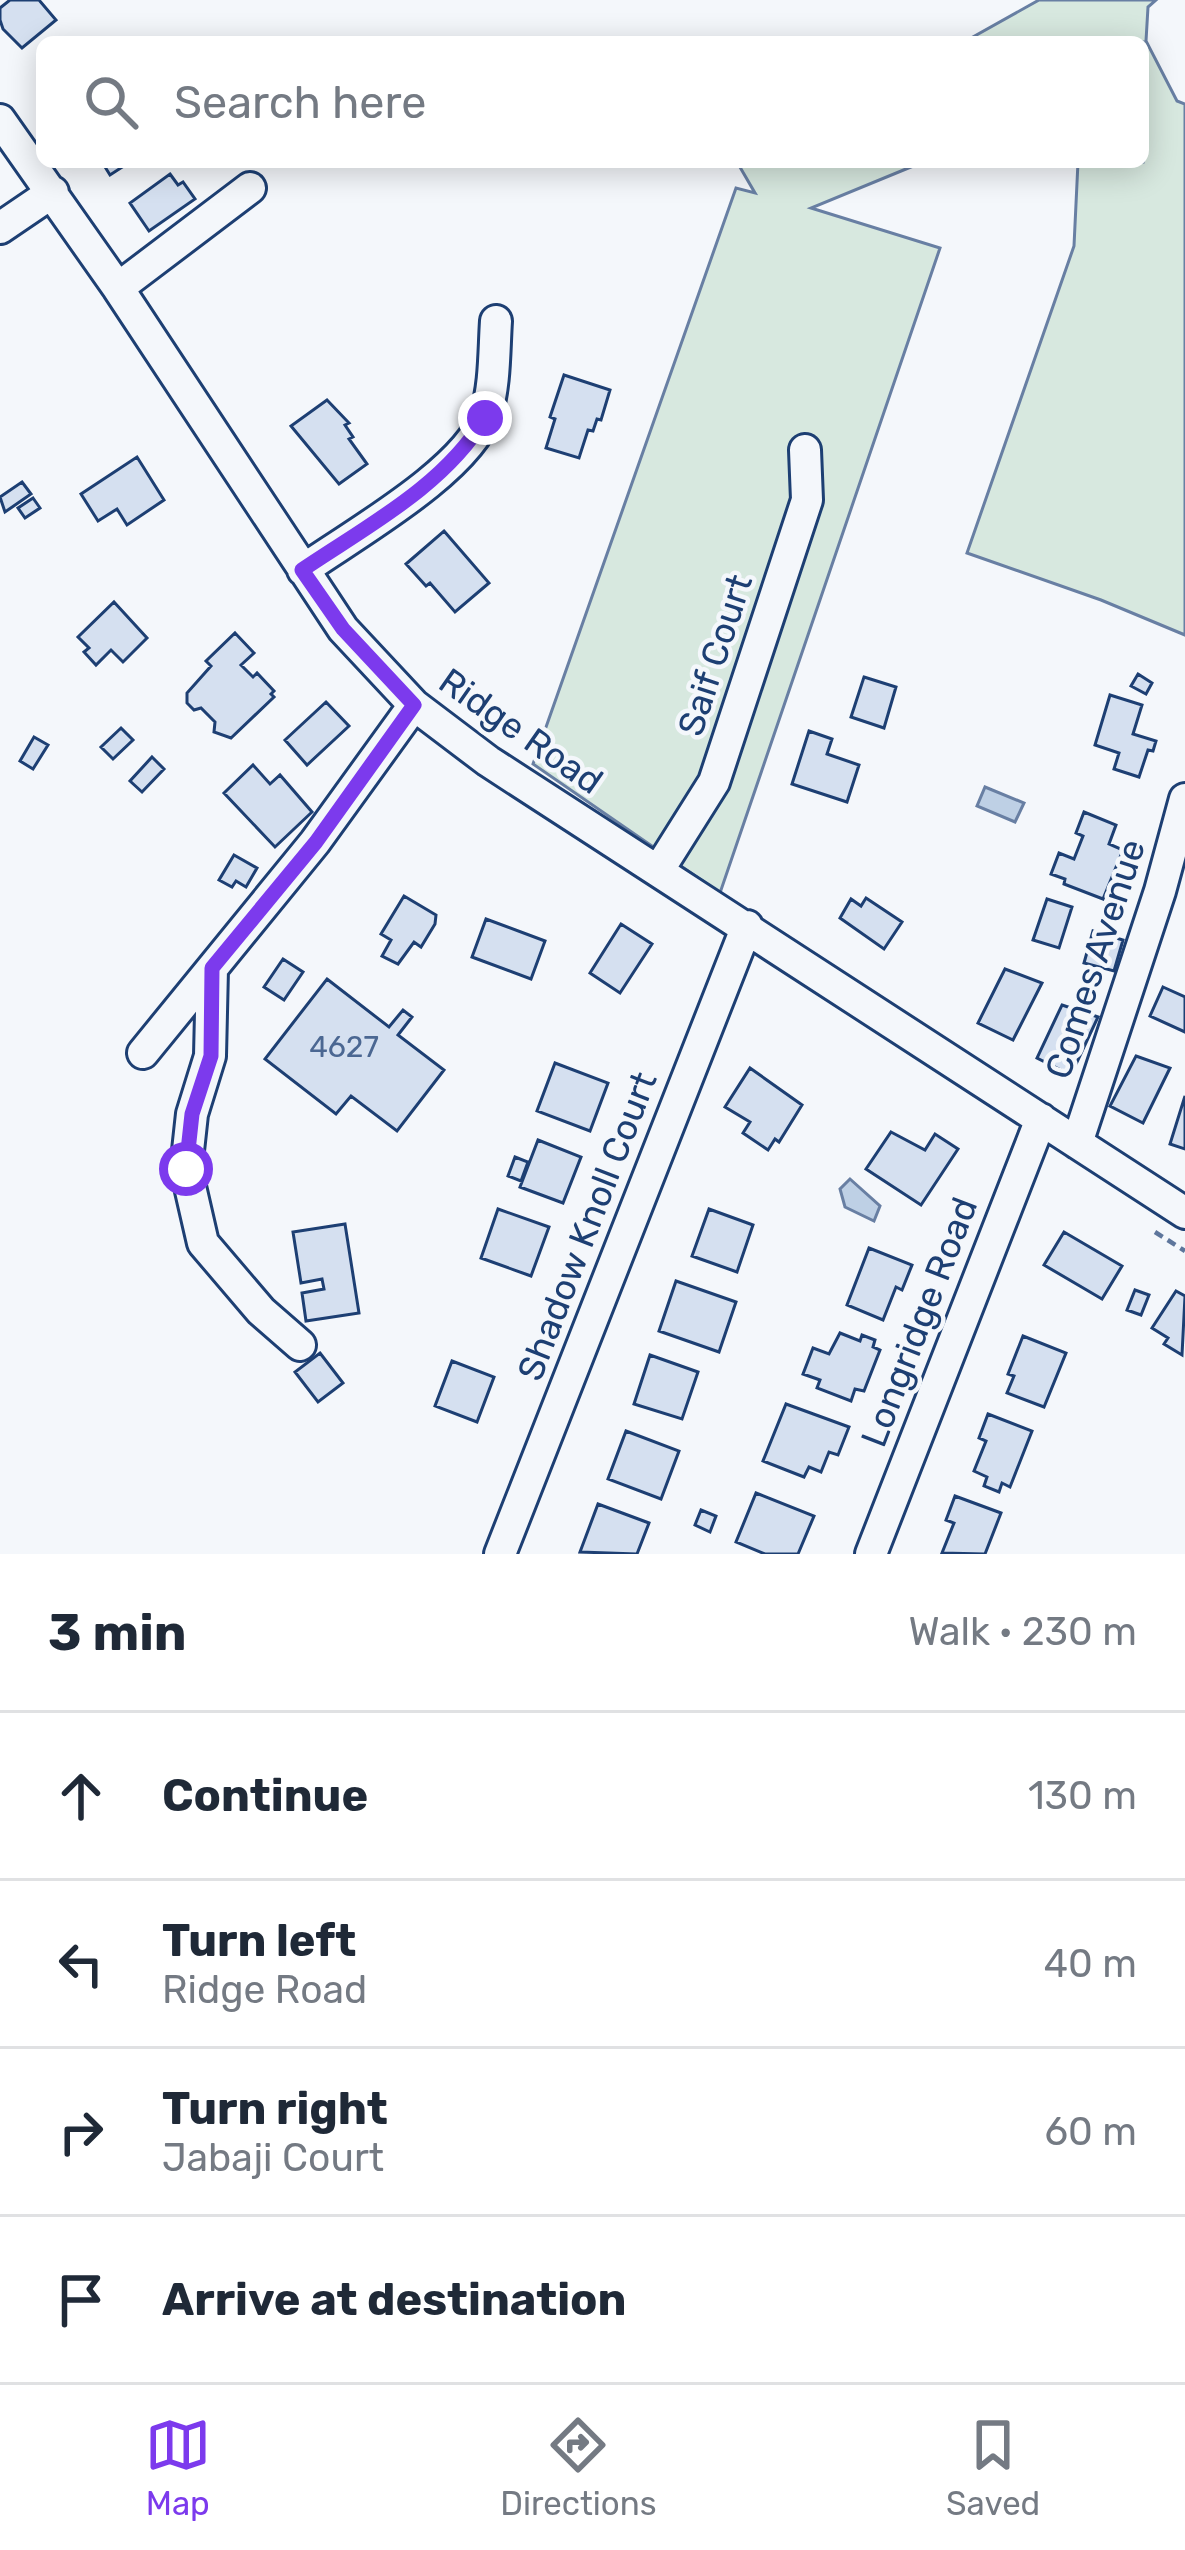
<!DOCTYPE html>
<meta charset="utf-8">
<style>
body{margin:0;font-family:Rubik,sans-serif;background:#f2f2f3;color:#1f2937}
.stop{position:absolute;width:36px;height:36px;margin:-27px;border:9px solid #7c3aed;border-radius:50%;background:#fff}
.stop.end{background:#7c3aed;border-color:#fff;box-shadow:0 3px 12px #0008}
.list{margin:0;padding:0;list-style:none}
h2{display:flex;justify-content:space-between;align-items:center;height:156px;margin:0;padding:0 48px;font-size:51px}
h2 small{font-size:39px;font-weight:400;color:#747a83}
.list li{display:grid;grid-template-columns:78px 1fr auto;gap:36px;align-items:center;box-sizing:border-box;height:168px;padding:0 48px;border-top:3px solid #e0e1e3}
.list b{display:block;font-size:45px;white-space:nowrap}
.list p{margin:0;font-size:39px;white-space:nowrap;color:#747a83}
.list em{font-size:39px;font-style:normal;color:#747a83}
.icon{flex:none;width:66px;height:66px;fill:none;stroke:currentColor;stroke-width:2;stroke-linecap:round;stroke-linejoin:round}
.map{position:relative;flex:none;width:1185px;height:1554px;overflow:hidden}
.search{position:absolute;background:#fff;box-shadow:0 6px 30px #0003;left:36px;right:36px;top:36px;height:132px;display:flex;align-items:center;gap:30px;box-sizing:border-box;padding:0 42px;border-radius:18px;color:#747a83;font-size:45px}
.sheet{height:828px;background:#fff}
nav{display:flex;justify-content:space-around;align-items:center;box-sizing:border-box;height:168px;border-top:3px solid #e0e1e3;background:#fff;font-size:33px;color:#747a83}
nav a{display:grid;justify-items:center;gap:6px}
nav .on{color:#7c3aed}
.map>svg:first-child{display:block}
.green{fill:#d7e8df;stroke:#687fa3;stroke-width:3}
.water{fill:#bed0e5;stroke:#687fa3;stroke-width:3}
.building{fill:#d5e0f0;stroke:#1d3f73;stroke-width:3}
.lines{fill:none;stroke-linecap:round;stroke-linejoin:round}
.minor-casing{stroke:#1d3f73;stroke-width:36}
.path{stroke:#5e769c;stroke-width:4.5;stroke-dasharray:9 6;stroke-linecap:butt}
.minor{stroke:#f4f7fb;stroke-width:30}
.route{stroke:#7c3aed;stroke-width:15}
.labels{text-anchor:middle;dominant-baseline:central;stroke-width:9;stroke-linejoin:round;paint-order:stroke}
.number-label{font-size:30px;fill:#4b6792}
.street-label{font-size:36px;fill:#1d3f73;stroke:#f4f7fb}
</style>
<div class="map">
<svg width="1185" height="1554" viewBox="0 0 1185 1554">
<rect width="100%" height="100%" fill="#f4f7fb"/>
<path class="green" d="M1039,0H1156L1148,7L1146,41L1177,101L1185,104V635L1101,600L967,553L1074,246L1078,162H1143V42H964Z
M737,162H923L811,208L940,248L720,893L533,764L736,188L755,193Z"/>
<path class="water" d="M985,787L1024,803L1015,822L977,806Z
M850,1179L880,1206L874,1221L845,1207L840,1189Z"/>
<path class="building" d="M10,0H39L56,20L22,48L3,29L0,20V8Z
M102,162H130L110,175Z
M170,174L178,185L183,182L195,199L149,231L130,203Z
M564,375L610,390L601,420L597,419L593,431L588,430L579,458L546,448L555,419L550,417Z
M327,400L349,423L345,425L353,437L349,439L367,464L339,484L291,426Z
M137,457L164,500L127,525L117,509L98,521L81,494Z
M22,482L31,494L5,512L0,497Z
M33,498L40,508L25,518L18,508Z
M444,531L489,583L455,612L430,583L426,586L406,564Z
M114,602L147,638L123,662L111,650L96,665L84,652L89,648L78,637Z
M235,633L254,653L241,665L253,677L257,673L274,691L271,694L274,697L231,738L214,732L215,722L201,708L194,710L187,703V693L211,666L206,661Z
M1138,674L1152,683L1146,694L1131,686Z
M864,677L896,687L884,728L851,717Z
M1110,695L1142,705L1133,734L1156,741L1153,751L1148,750L1139,777L1114,769L1119,753L1095,745Z
M326,702L349,726L307,765L285,740Z
M121,728L133,740L113,759L101,747Z
M809,731L832,739L827,754L859,765L847,802L792,784Z
M34,737L48,745L33,769L20,761Z
M152,757L164,769L142,792L130,781Z
M253,765L270,784L280,775L312,812L275,847L224,793Z
M1084,812L1116,825L1109,844L1123,850L1103,899L1064,884L1065,879L1051,874L1059,853L1074,859L1083,836L1076,833Z
M234,855L257,868L246,887L236,881L232,887L219,880Z
M404,896L436,915L435,924L421,947L414,942L398,964L382,956L391,940L381,934Z
M866,898L902,922L884,949L840,918L851,899L861,906Z
M1047,899L1072,907L1059,948L1033,940Z
M486,919L545,941L531,979L472,957Z
M621,924L652,944L620,993L590,973Z
M1093,931L1123,940L1114,971L1084,963Z
M283,959L303,972L284,1000L264,987Z
M1005,969L1042,983L1013,1040L978,1023Z
M327,979L389,1027L403,1010L412,1017L398,1035L444,1070L397,1131L351,1096L336,1114L265,1059Z
M1163,987L1185,997V1032L1150,1016Z
M1062,1005L1098,1017L1071,1075L1037,1058Z
M1136,1056L1170,1068L1143,1123L1110,1106Z
M555,1063L608,1083L590,1131L537,1111Z
M750,1068L802,1105L779,1142L775,1139L768,1150L743,1133L750,1122L725,1107Z
M1185,1096V1149L1170,1144Z
M891,1132L925,1150L935,1134L958,1149L921,1205L866,1169Z
M538,1140L581,1157L563,1203L520,1187Z
M515,1157L528,1162L521,1181L508,1176Z
M498,1209L549,1227L531,1276L481,1258Z
M709,1209L753,1225L737,1272L692,1256Z
M345,1224L359,1313L306,1321L302,1293L324,1289L322,1279L301,1283L293,1232Z
M1064,1232L1122,1266L1102,1299L1044,1265Z
M869,1248L912,1265L902,1290L896,1287L883,1320L847,1305Z
M676,1281L736,1302L719,1352L659,1331Z
M1135,1290L1149,1295L1141,1315L1127,1310Z
M1176,1291L1185,1296L1182,1355L1164,1344L1168,1338L1152,1328Z
M840,1333L860,1341L862,1335L875,1340L873,1347L880,1350L864,1391L855,1389L851,1401L817,1388L820,1380L803,1374L813,1348L829,1354Z
M1023,1336L1066,1353L1044,1407L1007,1393L1014,1376L1008,1374Z
M320,1353L343,1383L318,1402L295,1372Z
M650,1355L698,1372L682,1419L634,1404Z
M452,1361L494,1377L477,1422L435,1406Z
M786,1404L849,1427L838,1455L829,1452L821,1472L809,1467L804,1477L763,1461Z
M988,1414L1032,1431L1010,1487L1002,1483L999,1492L984,1486L987,1477L974,1471L986,1441L979,1438Z
M626,1431L679,1451L661,1499L608,1479Z
M756,1493L814,1516L798,1554H765L736,1542Z
M955,1496L1001,1513L985,1554L942,1553L954,1523L946,1520Z
M598,1504L649,1523L637,1554L580,1552Z
M701,1510L716,1516L710,1532L695,1525Z"/>
<g class="lines">
<defs>
<path id="minor" d="M0,120L118,288L343,629L414,705L488,761L1185,1213
M0,228L53,192
M118,288L250,188
M303,570C351,536 469,470 486,414C495,385 494,352 496,321
M658,871L714,782L807,500L805,450
M212,969L210,1056L192,1114L186,1169L203,1243L261,1311L300,1345
M143,1053L315,842L414,705
M1077,1143L1160,891L1185,799
M500,1554L747,926
M871,1554L1041,1119"/>
</defs>
<use href="#minor" class="minor-casing"/>
<path class="path" d="M1155,1232L1185,1251"/>
<use href="#minor" class="minor"/>
</g>
<g class="lines">
<path class="route" d="M186,1169L192,1114L211,1056L212,968L316,842L414,705L343,629L302,570C367,526 444,486 485,418"/>
</g>
<g class="labels">
<g class="number-label">
<text x="344" y="1047">4627</text>
</g>
<g class="street-label">
<text transform="translate(715 655) rotate(-72)">Saif Court</text>
<text transform="translate(521 731) rotate(35)">Ridge Road</text>
<text transform="translate(1095 959) rotate(-72)">Comes Avenue</text>
<text transform="translate(587 1226) rotate(-69)">Shadow Knoll Court</text>
<text transform="translate(919 1322) rotate(-69)">Longridge Road</text>
</g>
</g>
</svg>
<div class="stop" style="left:186px;top:1169px"></div>
<div class="stop end" style="left:485px;top:418px"></div>
<div class="search"><svg class="icon" aria-label="search" viewBox="0 0 24 24"><circle cx="10" cy="10" r="6"/><path d="M15 15l6 6"/></svg>Search here</div>
</div>
<section class="sheet">
<h2>3 min<small>Walk · 230 m</small></h2>
<ul class="list">
<li><svg class="icon" aria-label="ahead" viewBox="0 0 24 24"><path d="M12 20V5M6 11l6-6 6 6"/></svg><div><b>Continue</b></div><em>130 m</em></li>
<li><svg class="icon" aria-label="left" viewBox="0 0 24 24"><path d="M17 20v-9H6M10 6l-5 5 5 5"/></svg><div><b>Turn left</b><p>Ridge Road</p></div><em>40 m</em></li>
<li><svg class="icon" aria-label="right" viewBox="0 0 24 24"><path d="M7 20v-9h11M14 6l5 5-5 5"/></svg><div><b>Turn right</b><p>Jabaji Court</p></div><em>60 m</em></li>
<li><svg class="icon" aria-label="arrive" viewBox="0 0 24 24"><path d="M6 21V4h12l-3 4 3 4H6"/></svg><div><b>Arrive at destination</b></div></li>
</ul>
</section>
<nav>
<a class="on"><svg class="icon" aria-label="map" viewBox="0 0 24 24"><path d="M3 6l6-2 6 2 6-2v14l-6 2-6-2-6 2zM9 4v14M15 6v14"/></svg>Map</a>
<a><svg class="icon" aria-label="directions" viewBox="0 0 24 24"><path d="M12 3l9 9-9 9-9-9zM9 14v-3h6M13 9l2 2-2 2"/></svg>Directions</a>
<a><svg class="icon" aria-label="saved" viewBox="0 0 24 24"><path d="M7 4h10v16l-5-4-5 4z"/></svg>Saved</a>
</nav>
